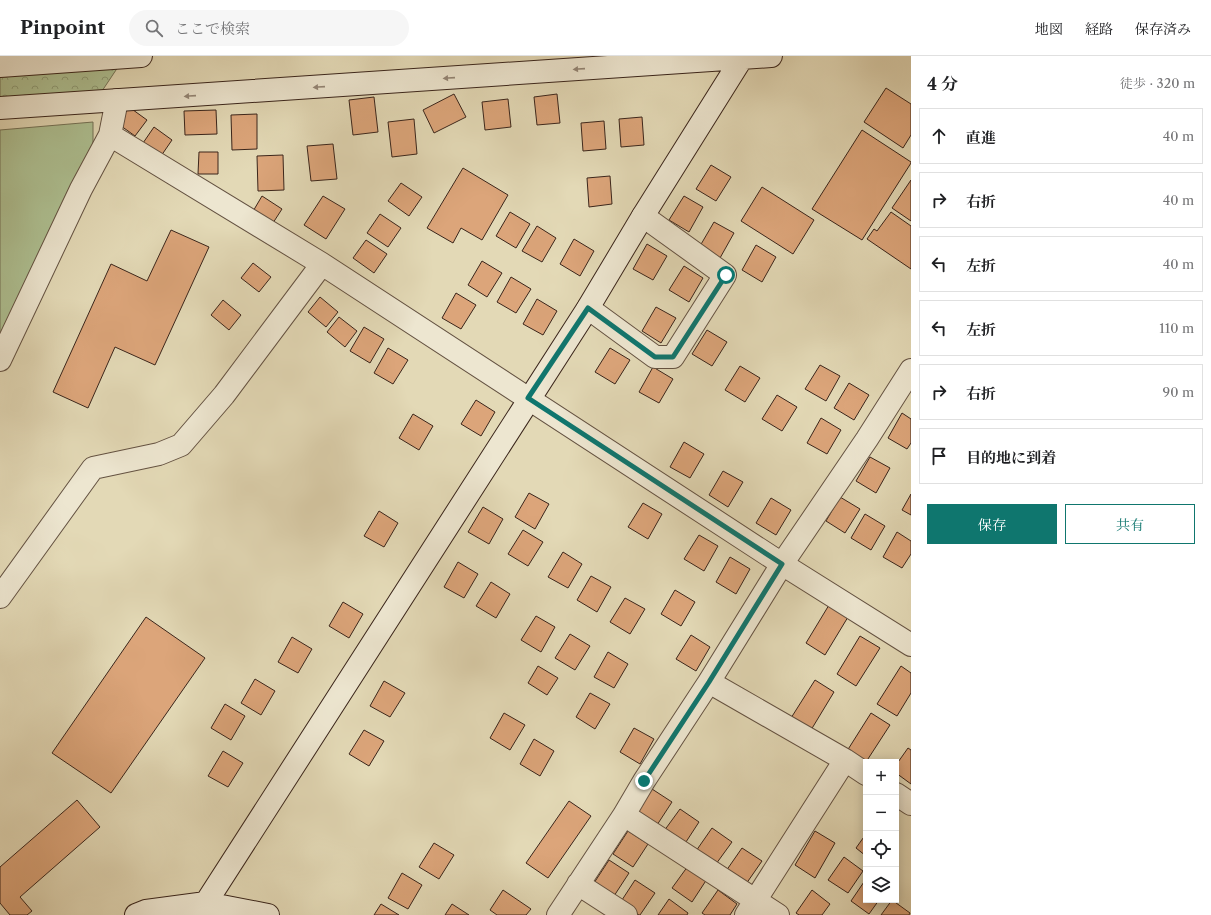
<!DOCTYPE html>
<html lang="ja">
<meta charset="utf-8">
<style>
body{margin:0;font-family:"Libre Caslon Text","Noto Serif JP",serif;background:#f6f6f6;color:#202124}
.controls{position:absolute;right:12px;bottom:12px;display:grid;overflow:hidden;border-radius:0px;box-shadow:0 2px 10px #0003}
.controls button{width:36px;height:36px;display:grid;place-items:center;padding:0;border:0;border-bottom:1px solid #e0e0e0;background:#fff;color:#202124;font:20px sans-serif}
.stop{position:absolute;width:12px;height:12px;margin:-9px;border:3px solid #0f766e;border-radius:50%;background:#fff}
.stop.end{background:#0f766e;border-color:#fff;box-shadow:0 1px 4px #0008}
.list{margin:0;padding:0;list-style:none}
h2{display:flex;justify-content:space-between;align-items:center;height:52px;margin:0;padding:0 16px;font-size:17px}
h2 small{font-size:13px;font-weight:400;color:#757577}
.list li{display:grid;grid-template-columns:26px 1fr auto;gap:12px;align-items:center;box-sizing:border-box;height:56px;margin:0 8px 8px;padding:0 8px;border:1px solid #e0e0e0;border-radius:0px}
.list b{display:block;font-size:15px;white-space:nowrap}
.list em{font-size:13px;font-style:normal;color:#757577}
.actions{display:flex;gap:8px;padding:12px 16px}
.actions a{flex:1;padding:9px 0;border:1px solid #0f766e;border-radius:0px;text-align:center;font-size:14px;color:#0f766e}
.actions .main{background:#0f766e;color:#fff}
.icon{flex:none;width:22px;height:22px;fill:none;stroke:currentColor;stroke-width:2;stroke-linecap:round;stroke-linejoin:round}
.map{position:relative;flex:none;width:911px;height:859px;overflow:hidden}
header{display:flex;align-items:center;gap:24px;box-sizing:border-box;height:56px;padding:0 20px;background:#fff;border-bottom:1px solid #e0e0e0}
header strong{font-size:19px}
nav{display:flex;gap:22px;margin-inline-start:auto;font-size:14px}
.search{width:280px;height:36px;background:#f6f6f6;display:flex;align-items:center;gap:10px;box-sizing:border-box;padding:0 14px;border-radius:22px;color:#757577;font-size:15px}
main{display:flex}
aside{flex:1;background:#fff}
.map>svg:first-child{display:block}
.forest{fill:url(#forest-crowns);stroke:#747256}
.park{fill:#aec092;stroke:#747256}
.building{fill:#dca57a;stroke:#3a251b}
.lines{fill:none;stroke-linecap:round;stroke-linejoin:round}
.street-casing{stroke:#645242;stroke-width:24}
.secondary-casing{stroke:#3a251b;stroke-width:24}
.street{stroke:#ede6d0;stroke-width:22}
.secondary{stroke:#ede6d0;stroke-width:22}
.oneway{fill:#948676}
.route{stroke:#0f766e;stroke-width:5}
</style>
<header>
<strong>Pinpoint</strong>
<div class="search"><svg class="icon" aria-label="search" viewBox="0 0 24 24"><circle cx="10" cy="10" r="6"/><path d="M15 15l6 6"/></svg>ここで検索</div>
<nav><a>地図</a><a>経路</a><a>保存済み</a></nav>
</header>
<main>
<div class="map">
<svg width="911" height="859" viewBox="0 0 911 859">
<defs>
<pattern id="forest-crowns" width="20" height="18" patternUnits="userSpaceOnUse"><rect width="20" height="18" fill="#aec092"/><path d="M2 6a3 3 0 1 1 6 0M12 15a3 3 0 1 1 6 0" fill="none" stroke="#8f9c76"/></pattern>
</defs>
<rect width="100%" height="100%" fill="#e3d9b6"/>
<filter id="stains"><feTurbulence type="fractalNoise" baseFrequency=".005" numOctaves="4"/><feColorMatrix values="0 0 0 0 .2 0 0 0 0 .09 0 0 0 0 .02 0 0 0 .5 -.17"/></filter>
<radialGradient id="worn" r=".72"><stop offset=".6" stop-color="#630" stop-opacity="0"/><stop offset="1" stop-color="#630" stop-opacity=".3"/></radialGradient>
<path class="forest" d="M118,11L100,38L0,44V20Z"/>
<path class="park" d="M93,66V91L0,283V74Z"/>
<path class="building" d="M886,32L911,48V79L903,92L864,66Z
M454,38L466,61L434,77L423,54Z
M557,38L560,67L537,69L534,41Z
M374,41L378,76L353,79L349,44Z
M508,43L511,71L485,74L482,46Z
M129,51L147,64L135,80L117,67Z
M216,54L217,78L185,79L184,55Z
M257,58V93L232,94L231,59Z
M642,61L644,89L621,91L619,63Z
M414,63L417,98L392,101L388,66Z
M604,65L606,93L583,95L581,67Z
M154,71L172,84L161,100L143,87Z
M862,74L911,106V107L862,184L812,153Z
M333,88L337,123L311,125L307,90Z
M199,96H218V118H198Z
M283,99L284,134L258,135L257,100Z
M711,109L731,121L716,145L696,133Z
M463,112L508,139L482,184L461,172L453,187L427,172Z
M610,120L612,148L589,151L587,122Z
M911,124V165L892,152Z
M401,127L422,141L409,160L388,145Z
M762,131L814,164L793,198L741,165Z
M262,140L282,153L271,170L252,157Z
M323,140L345,153L326,183L304,169Z
M684,140L703,151L689,176L669,164Z
M510,156L530,168L516,192L496,180Z
M891,156L911,170V213L867,183L874,173L877,175Z
M380,158L401,172L388,191L367,177Z
M714,166L734,177L720,202L700,190Z
M537,170L556,182L542,206L522,195Z
M171,174L209,191L155,309L115,291L88,352L53,336L111,208L147,225Z
M574,183L594,195L580,220L560,208Z
M366,184L387,198L374,217L353,202Z
M647,188L667,200L653,224L633,213Z
M756,189L776,201L762,226L742,214Z
M482,205L502,217L487,241L468,229Z
M253,207L271,221L259,236L241,222Z
M684,210L703,222L689,246L669,234Z
M511,221L531,233L516,257L497,246Z
M456,237L476,249L461,273L442,262Z
M320,241L338,256L326,271L308,256Z
M537,243L557,255L543,279L523,268Z
M223,244L241,259L229,274L211,259Z
M656,251L676,262L661,287L642,275Z
M339,261L357,275L345,291L327,276Z
M364,271L384,283L370,307L350,295Z
M707,274L727,286L712,310L692,298Z
M388,292L408,304L393,328L374,317Z
M610,292L630,304L615,328L595,316Z
M820,309L840,320L826,345L805,333Z
M740,310L760,322L745,346L725,334Z
M653,311L673,323L659,347L639,336Z
M849,327L869,339L854,364L834,352Z
M777,339L797,351L782,375L762,363Z
M476,344L495,356L481,380L461,368Z
M902,357L911,363V387L907,393L888,382Z
M413,358L433,370L419,394L399,382Z
M821,362L841,374L827,398L807,387Z
M684,386L704,398L690,422L670,411Z
M870,401L890,412L876,437L856,425Z
M723,415L743,426L728,451L709,439Z
M529,437L549,448L535,473L515,461Z
M911,438V459L902,454Z
M840,441L860,453L845,477L826,465Z
M771,442L791,454L776,479L756,467Z
M643,447L662,458L648,483L628,471Z
M483,451L503,463L489,488L468,476Z
M379,455L398,467L384,491L364,480Z
M865,458L885,470L871,494L851,482Z
M523,474L543,486L528,510L508,498Z
M897,476L911,485V498L902,512L883,501Z
M699,479L718,490L704,515L684,503Z
M563,496L582,508L568,532L548,521Z
M730,501L750,513L736,538L716,526Z
M458,506L478,518L464,542L444,531Z
M591,520L611,531L597,556L577,544Z
M491,526L510,538L496,562L476,550Z
M675,534L695,546L681,570L661,558Z
M625,542L645,553L630,578L610,566Z
M343,546L363,558L349,582L329,570Z
M829,549L848,561L825,599L806,587Z
M536,560L555,571L541,596L521,584Z
M146,561L205,602L111,737L52,697Z
M570,578L590,590L575,614L555,602Z
M691,579L710,591L696,615L676,603Z
M860,580L880,592L856,630L837,618Z
M292,581L312,593L298,617L278,606Z
M608,596L628,608L614,632L594,621Z
M538,610L558,622L547,639L528,627Z
M901,610L911,617V637L897,660L877,648Z
M255,623L275,635L261,659L241,647Z
M815,624L834,636L811,674L791,662Z
M384,625L405,637L390,661L370,650Z
M590,637L610,648L595,673L576,661Z
M225,648L245,660L231,684L211,672Z
M504,657L525,669L510,694L490,682Z
M871,657L890,669L866,706L847,695Z
M634,672L654,683L640,708L620,696Z
M364,674L384,685L369,710L349,698Z
M534,683L554,695L540,720L520,708Z
M908,692L911,694V728L896,717V709Z
M223,695L243,707L228,731L208,720Z
M652,733L672,746L657,769L637,756Z
M77,744L100,771L20,841L32,855L27,859H10L0,847V811Z
M569,745L591,760L548,822L526,807Z
M680,753L699,766L684,789L664,775Z
M712,772L732,786L716,808L696,795Z
M628,775L648,788L633,811L613,798Z
M815,775L835,787L815,822L795,809Z
M866,778V800L856,792Z
M434,787L454,799L439,823L419,811Z
M742,792L762,805L746,828L726,815Z
M844,801L863,815L848,837L828,824Z
M609,804L629,817L614,840L594,827Z
M688,810L707,823L692,846L672,832Z
M402,817L422,829L408,853L388,842Z
M866,823V844H879L869,858L851,845Z
M635,824L655,837L640,859H639L620,847Z
M503,834L531,853L526,859H497L490,854Z
M718,834L737,848L730,859H705L702,857Z
M812,834L830,848L822,859H799L796,857Z
M669,843L688,857L687,859H658Z
M892,844L910,857L909,859H881Z
M381,848L399,859H374Z
M452,848L469,859H445Z"/>
<g class="lines">
<defs>
<path id="street" d="M110,79L322,208L782,508L911,589
M588,252L655,301H673L725,219L643,160
M0,304L81,133L110,79L117,44
M0,541L93,412L159,398L181,389L224,339L322,208
M709,626L845,704L866,718
M896,738L911,748
M624,759L778,859
M578,828L626,859
M558,859L624,759L644,725L709,626L782,508L867,383L911,314
M746,859L845,704"/>
<path id="secondary" d="M0,10L141,0
M0,52L771,0
M136,859L146,855L206,847L268,859
M198,859L588,252L643,160L742,2"/>
</defs>
<use href="#street" class="street-casing"/>
<use href="#secondary" class="secondary-casing"/>
<use href="#street" class="street"/>
<use href="#secondary" class="secondary"/>
</g>
<defs><path id="oneway-solid" d="M-6-.8H1V-3.2L6.5 0L1 3.2V.8H-6Z"/></defs>
<g class="oneway">
<use href="#oneway-solid" transform="translate(579 13) rotate(176)"/>
<use href="#oneway-solid" transform="translate(449 22) rotate(176)"/>
<use href="#oneway-solid" transform="translate(319 31) rotate(176)"/>
<use href="#oneway-solid" transform="translate(190 40) rotate(176)"/>
</g>
<g class="lines">
<path class="route" d="M644,725L709,626L782,508L528,342L588,252L655,301H673L726,219"/>
</g>
<rect width="100%" height="100%" filter="url(#stains)"/>
<rect width="100%" height="100%" fill="url(#worn)"/>
</svg>
<div class="controls">
<button>+</button>
<button>−</button>
<button><svg class="icon" aria-label="locate" viewBox="0 0 24 24"><circle cx="12" cy="12" r="6"/><path d="M12 2v4M12 18v4M2 12h4M18 12h4"/></svg></button>
<button><svg class="icon" aria-label="layers" viewBox="0 0 24 24"><path d="M12 4l9 5-9 5-9-5zM3 14l9 5 9-5"/></svg></button>
</div>
<div class="stop" style="left:726px;top:219px"></div>
<div class="stop end" style="left:644px;top:725px"></div>
</div>
<aside>
<h2>4 分<small>徒歩 · 320 m</small></h2>
<ul class="list">
<li><svg class="icon" aria-label="ahead" viewBox="0 0 24 24"><path d="M12 20V5M6 11l6-6 6 6"/></svg><div><b>直進</b></div><em>40 m</em></li>
<li><svg class="icon" aria-label="right" viewBox="0 0 24 24"><path d="M7 20v-9h11M14 6l5 5-5 5"/></svg><div><b>右折</b></div><em>40 m</em></li>
<li><svg class="icon" aria-label="left" viewBox="0 0 24 24"><path d="M17 20v-9H6M10 6l-5 5 5 5"/></svg><div><b>左折</b></div><em>40 m</em></li>
<li><svg class="icon" aria-label="left" viewBox="0 0 24 24"><path d="M17 20v-9H6M10 6l-5 5 5 5"/></svg><div><b>左折</b></div><em>110 m</em></li>
<li><svg class="icon" aria-label="right" viewBox="0 0 24 24"><path d="M7 20v-9h11M14 6l5 5-5 5"/></svg><div><b>右折</b></div><em>90 m</em></li>
<li><svg class="icon" aria-label="arrive" viewBox="0 0 24 24"><path d="M6 21V4h12l-3 4 3 4H6"/></svg><div><b>目的地に到着</b></div></li>
</ul>
<div class="actions"><a class="main">保存</a><a>共有</a></div>
</aside>
</main>
